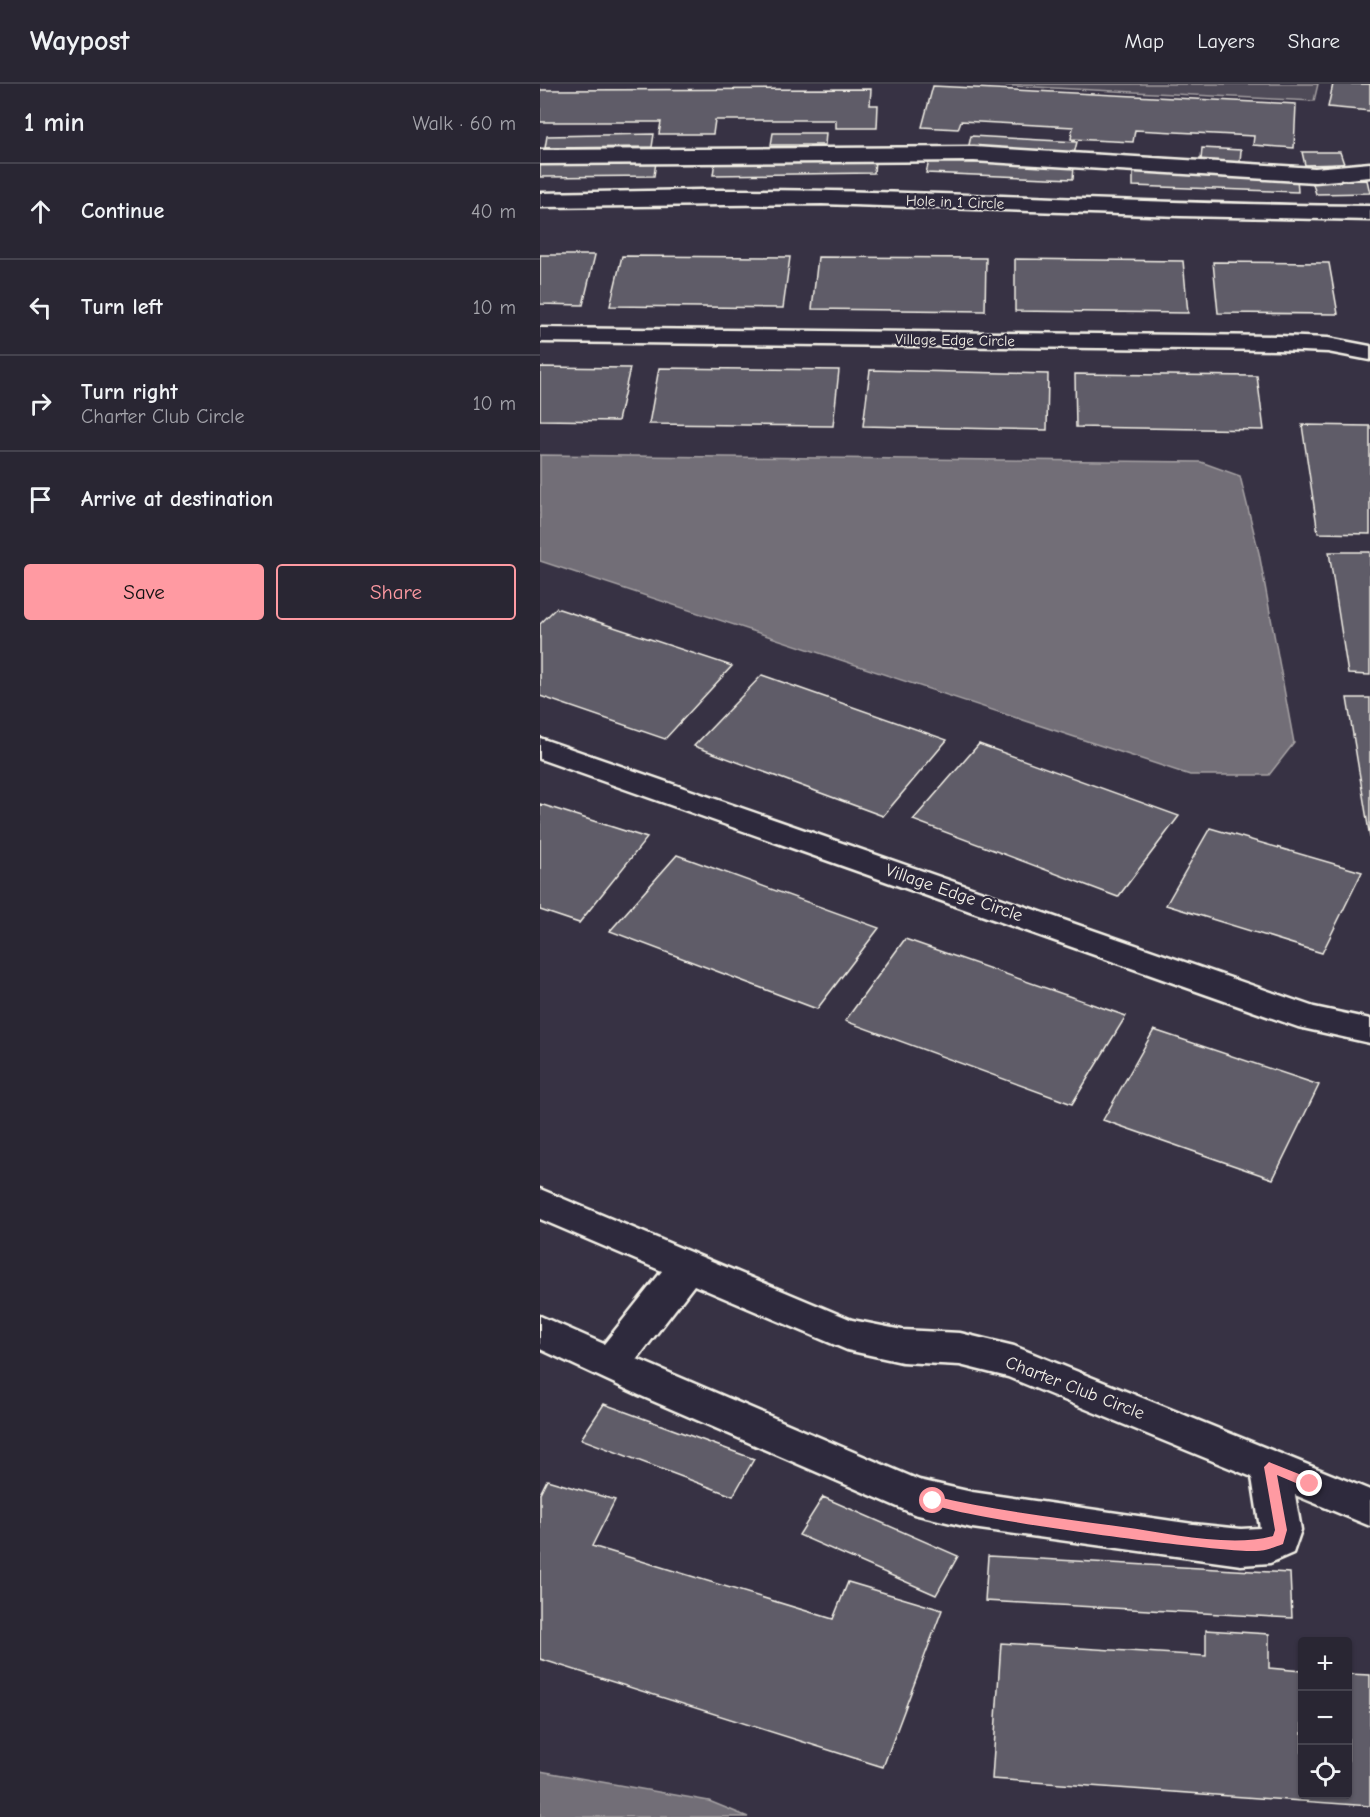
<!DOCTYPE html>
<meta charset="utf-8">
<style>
body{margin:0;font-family:"Comic Neue",sans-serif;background:#35323f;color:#f1f3f6}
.controls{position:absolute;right:18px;bottom:18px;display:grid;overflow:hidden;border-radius:6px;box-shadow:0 2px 4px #0004}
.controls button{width:54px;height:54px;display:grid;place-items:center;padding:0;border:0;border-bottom:2px solid #45434e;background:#292633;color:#f1f3f6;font:30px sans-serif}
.stop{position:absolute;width:18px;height:18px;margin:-14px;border:4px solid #ff9aa2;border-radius:50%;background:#fff}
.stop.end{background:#ff9aa2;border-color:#fff;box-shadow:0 2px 6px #0008}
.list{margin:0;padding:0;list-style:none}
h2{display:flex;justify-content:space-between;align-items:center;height:78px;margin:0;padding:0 24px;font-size:26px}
h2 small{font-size:20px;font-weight:400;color:#a5a5ac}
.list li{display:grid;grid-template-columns:39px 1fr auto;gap:18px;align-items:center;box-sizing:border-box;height:96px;padding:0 24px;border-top:2px solid #45434e}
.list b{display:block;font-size:22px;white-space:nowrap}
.list p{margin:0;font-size:20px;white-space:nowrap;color:#a5a5ac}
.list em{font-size:20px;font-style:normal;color:#a5a5ac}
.actions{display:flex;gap:12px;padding:18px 24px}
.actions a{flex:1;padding:14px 0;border:2px solid #ff9aa2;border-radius:6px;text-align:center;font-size:21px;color:#ff9aa2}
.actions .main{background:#ff9aa2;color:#111}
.icon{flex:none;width:33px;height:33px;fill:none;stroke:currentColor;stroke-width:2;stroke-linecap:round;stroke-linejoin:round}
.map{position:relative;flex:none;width:830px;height:1733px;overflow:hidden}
header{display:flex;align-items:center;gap:36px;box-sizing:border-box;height:84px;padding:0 30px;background:#292633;border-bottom:2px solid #45434e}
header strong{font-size:28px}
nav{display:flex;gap:33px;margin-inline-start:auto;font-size:21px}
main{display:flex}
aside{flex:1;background:#292633}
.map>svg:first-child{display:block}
.green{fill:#504b59;stroke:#a29ea0;stroke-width:1.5}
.water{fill:#726e77;stroke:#a6a2a4;stroke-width:1.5}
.building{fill:#5f5c67;stroke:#f4f1e8;stroke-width:1.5}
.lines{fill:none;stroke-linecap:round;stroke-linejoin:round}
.minor-casing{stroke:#f4f1e8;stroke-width:5}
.minor{fill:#2f2a3d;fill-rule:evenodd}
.route{fill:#ff9aa2}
.labels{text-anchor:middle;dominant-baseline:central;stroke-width:4.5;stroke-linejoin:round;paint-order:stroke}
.far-street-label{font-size:15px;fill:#f4f1e8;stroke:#2f2a3d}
.street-label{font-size:18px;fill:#f4f1e8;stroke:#2f2a3d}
</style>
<header>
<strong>Waypost</strong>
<nav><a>Map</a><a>Layers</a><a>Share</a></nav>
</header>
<main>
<aside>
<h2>1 min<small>Walk · 60 m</small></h2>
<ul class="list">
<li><svg class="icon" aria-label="ahead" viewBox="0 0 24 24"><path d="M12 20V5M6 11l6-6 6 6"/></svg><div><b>Continue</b></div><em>40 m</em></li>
<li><svg class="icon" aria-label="left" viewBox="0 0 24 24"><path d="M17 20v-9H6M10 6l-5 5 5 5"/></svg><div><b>Turn left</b></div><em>10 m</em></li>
<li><svg class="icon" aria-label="right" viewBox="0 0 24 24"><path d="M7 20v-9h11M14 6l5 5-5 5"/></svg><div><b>Turn right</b><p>Charter Club Circle</p></div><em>10 m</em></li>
<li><svg class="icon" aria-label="arrive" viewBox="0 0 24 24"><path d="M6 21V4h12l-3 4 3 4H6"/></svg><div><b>Arrive at destination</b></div></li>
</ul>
<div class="actions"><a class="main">Save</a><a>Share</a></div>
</aside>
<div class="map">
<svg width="830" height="1733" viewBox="0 0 830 1733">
<rect width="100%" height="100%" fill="#373244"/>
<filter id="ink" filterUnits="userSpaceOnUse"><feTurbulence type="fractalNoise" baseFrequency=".0167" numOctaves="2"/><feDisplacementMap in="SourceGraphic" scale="12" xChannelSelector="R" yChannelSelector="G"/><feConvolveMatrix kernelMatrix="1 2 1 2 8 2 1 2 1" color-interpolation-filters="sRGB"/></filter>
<g filter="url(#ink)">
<path class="green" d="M436,0H778L774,17Z"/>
<path class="water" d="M0,371L661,378L700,392L719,469L754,659L729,691H650L0,477Z
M0,1687L169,1717L208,1733H0Z"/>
<path class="building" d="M793,0H830V27L788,23Z
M393,2L756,20L754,64L713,61L714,52L595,46L593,58L531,55L533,43L421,37L418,45L382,43Z
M331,5L330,21H338L337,44H296V36H175L173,50H119L121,38H0V6Z
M233,49H286L285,61H231Z
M114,50L112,63L5,64L7,52Z
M431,52L537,58L534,70L428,65Z
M662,64L701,66L700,78L661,76Z
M762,68H800L804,80L765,81Z
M335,76L334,89L173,91L175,77Z
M389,77L534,82L533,95L386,89Z
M116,78L114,92L0,93V80Z
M593,88L757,94L758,108L593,102Z
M827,96L830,109L776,110L772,97Z
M0,171H55L43,221L0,220Z
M82,172L250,173L243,224L70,222Z
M278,173L446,174L445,227L272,225Z
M475,175L643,177L648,229L475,227Z
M673,178L789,179L798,230L678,229Z
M0,283L90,284L78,337L0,336Z
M119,284L299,286L293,342L109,340Z
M330,286L508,290L507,346L323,342Z
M535,290L717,292L724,346L536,343Z
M762,341L830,342V450L778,449Z
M789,468H830V591L808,590Z
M16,524L192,582L125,655L0,612V540Z
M222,591L407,656L343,732L154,662Z
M807,614H830V754Z
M439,660L639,732L578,813L373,736Z
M0,720L107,754L39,839L0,826Z
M670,744L822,788L782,869L626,821Z
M137,771L339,844L277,925L70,847Z
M365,855L586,932L532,1020L305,937Z
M614,946L779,1001L733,1095L563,1036Z
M64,1320L214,1375L193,1412L41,1355Z
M7,1396L75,1416L52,1462L293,1535L308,1498L402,1526L343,1683L0,1575V1410Z
M283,1413L418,1472L396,1511L259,1451Z
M448,1472L750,1489L752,1534L445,1517Z
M666,1546L729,1550V1584L762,1587V1710H808V1590L830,1591V1722L452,1695L461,1559L666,1572Z"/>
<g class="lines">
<defs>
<path id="minor" d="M434,63L775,84L830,79V93L775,98L434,77L0,80V66Z
M161,106C384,105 607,121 830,122V136L640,132L282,120L0,123V109Z
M0,244L738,252L788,254L830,262V276L788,268L738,266L0,258Z
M0,654L774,923L830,935V959L758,943L0,675Z
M0,1105L312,1236L362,1246L420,1249L474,1262L830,1406V1442L755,1411L761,1446L753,1469L730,1479L701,1481L432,1444L374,1430L99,1311L0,1265V1232L64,1260L122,1187L0,1135ZM154,1201L307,1266L362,1278L420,1281L468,1293L712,1393L720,1444L701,1445L653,1440L432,1408L379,1396L97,1275Z"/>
</defs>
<use href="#minor" class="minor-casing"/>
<use href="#minor" class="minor"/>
</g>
</g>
<path class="route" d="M729,1378L774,1396L776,1400L770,1405L737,1391L747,1446L743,1460C735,1463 725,1467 716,1467C683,1469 396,1432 387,1417L393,1412C456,1427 520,1434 583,1443C628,1449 691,1464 733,1452L735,1446L724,1383Z"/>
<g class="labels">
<g class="far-street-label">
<text transform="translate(415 118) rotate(2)">Hole in 1 Circle</text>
<text transform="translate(415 256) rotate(1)">Village Edge Circle</text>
</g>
<g class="street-label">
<text transform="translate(414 809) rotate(19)">Village Edge Circle</text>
<text transform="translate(535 1304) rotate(21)">Charter Club Circle</text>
</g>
</g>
</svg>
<div class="controls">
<button>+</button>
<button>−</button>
<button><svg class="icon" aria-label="locate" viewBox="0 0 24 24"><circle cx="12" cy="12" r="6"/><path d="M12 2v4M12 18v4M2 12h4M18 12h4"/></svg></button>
</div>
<div class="stop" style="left:393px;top:1417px"></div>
<div class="stop end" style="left:770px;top:1400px"></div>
</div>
</main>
